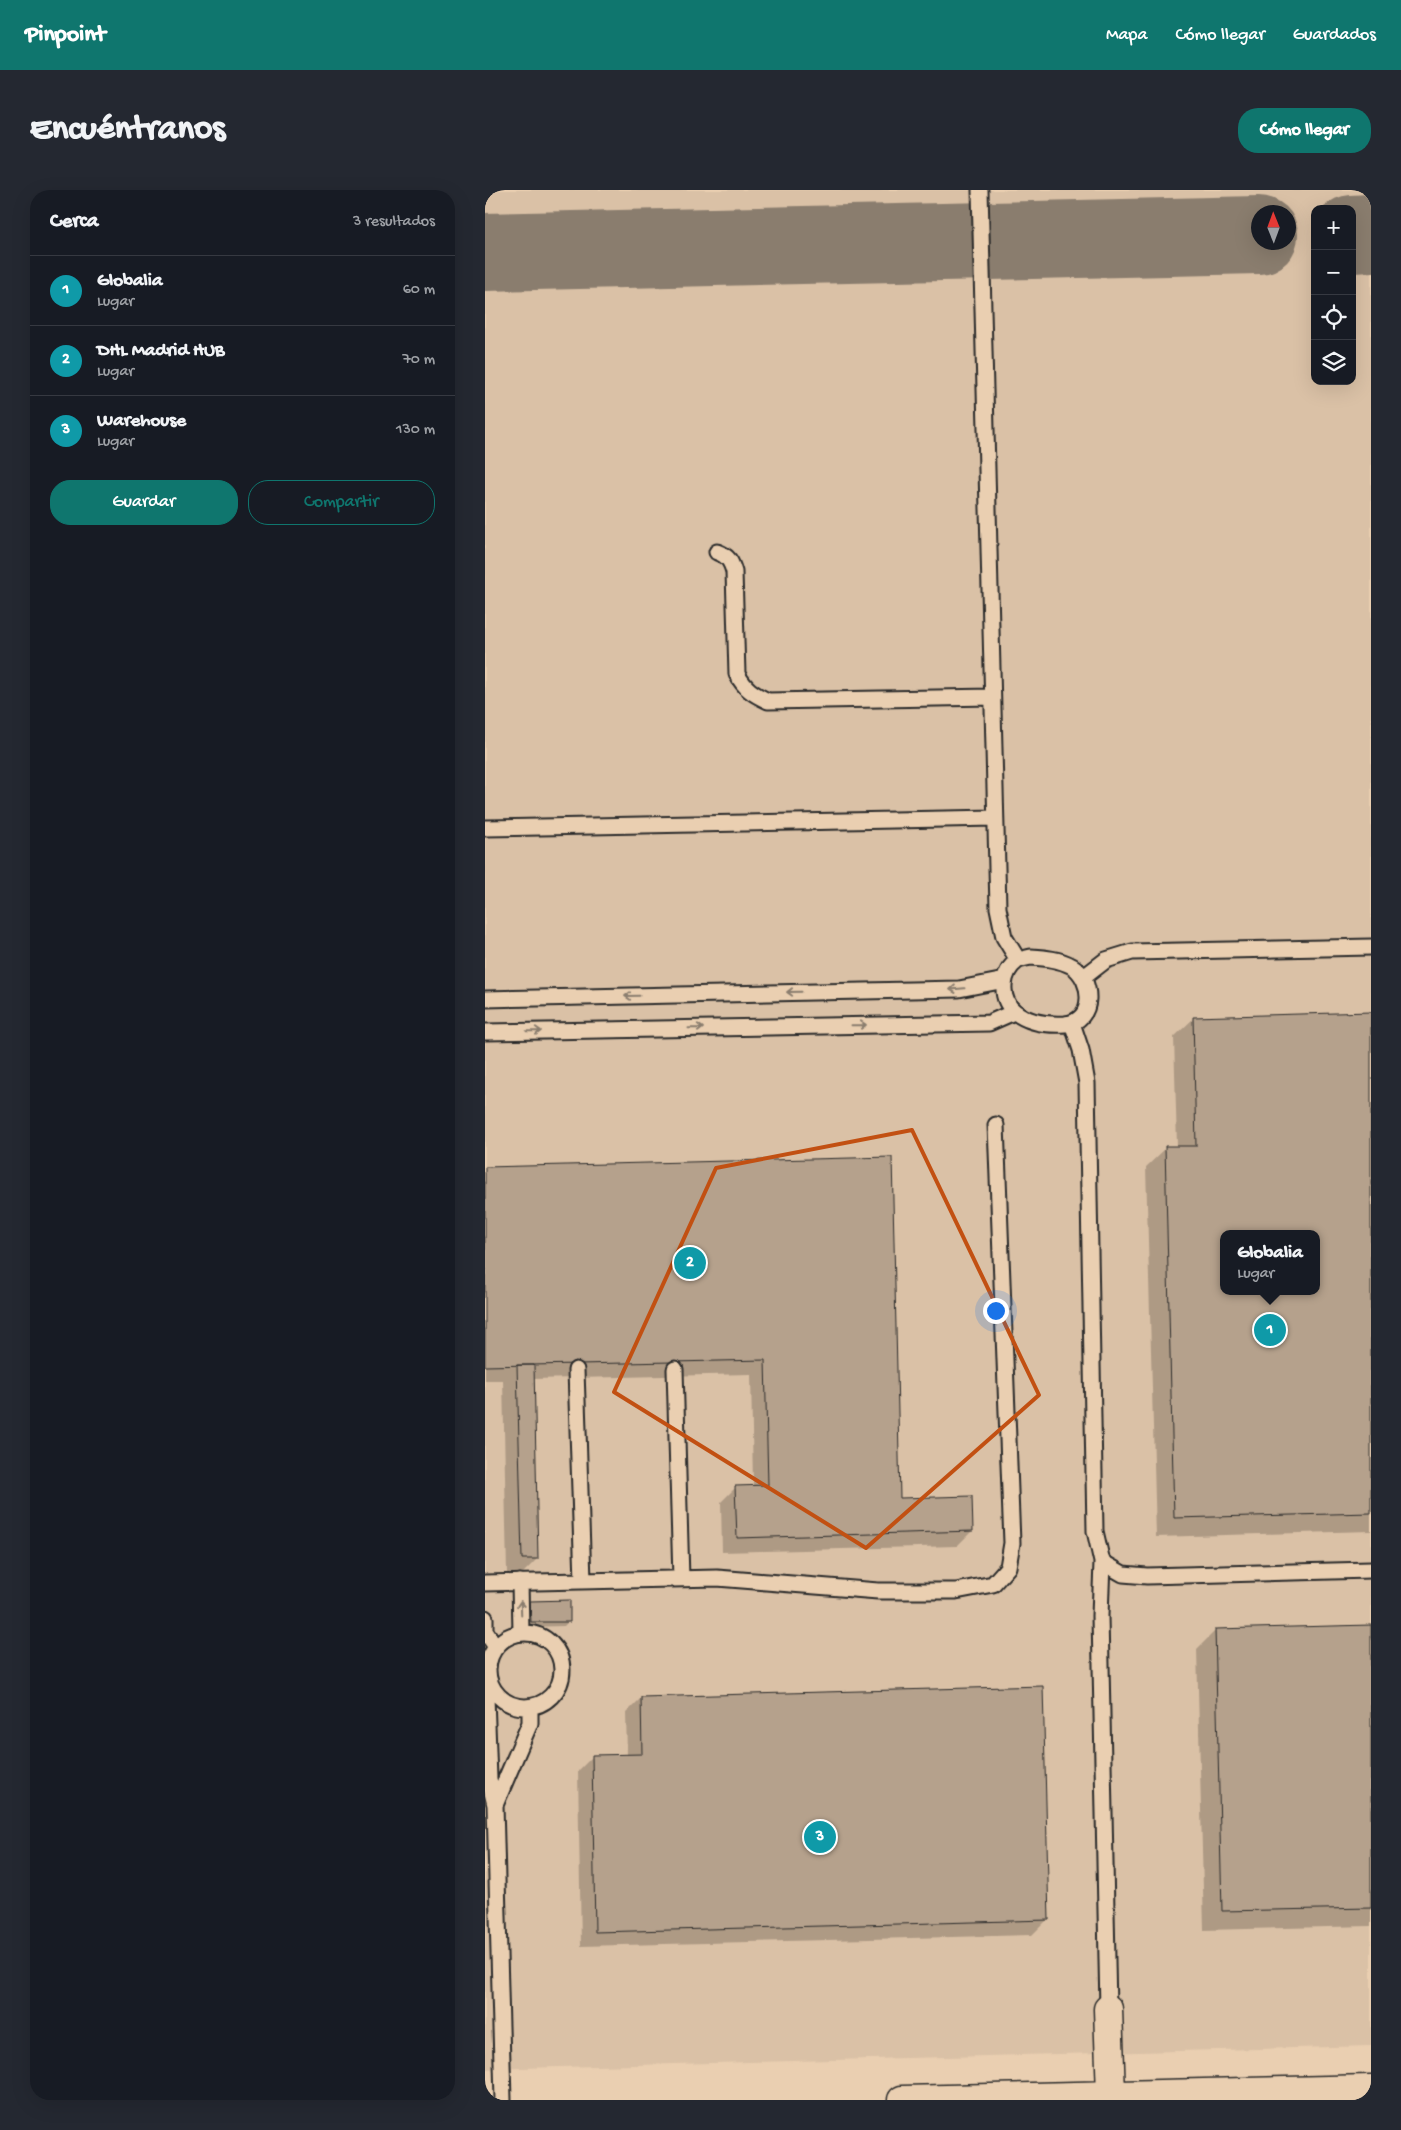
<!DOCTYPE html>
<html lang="es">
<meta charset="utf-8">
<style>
body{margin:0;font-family:"Gochi Hand",sans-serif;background:#242831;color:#f1f3f6}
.controls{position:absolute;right:15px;top:15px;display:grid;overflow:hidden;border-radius:10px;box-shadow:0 5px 20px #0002}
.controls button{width:45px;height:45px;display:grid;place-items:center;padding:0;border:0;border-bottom:1px solid #363941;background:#171b24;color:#f1f3f6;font:25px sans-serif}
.compass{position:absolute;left:766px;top:15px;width:45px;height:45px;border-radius:50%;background:#171b24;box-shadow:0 5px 20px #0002;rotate:359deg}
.you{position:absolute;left:510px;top:1120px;width:18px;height:18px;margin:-12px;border:4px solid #fff;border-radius:50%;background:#1a73e8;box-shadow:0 0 0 8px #1a73e833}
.badge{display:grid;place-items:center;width:32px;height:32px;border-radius:50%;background:#0f766e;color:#fff;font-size:16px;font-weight:700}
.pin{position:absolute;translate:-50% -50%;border:2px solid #fff;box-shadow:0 1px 5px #0006}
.popup{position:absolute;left:735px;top:1040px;width:100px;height:65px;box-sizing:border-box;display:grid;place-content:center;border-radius:10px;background:#171b24;filter:drop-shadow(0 1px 4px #0005);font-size:16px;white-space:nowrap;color:#9ea1a6}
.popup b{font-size:19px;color:#f1f3f6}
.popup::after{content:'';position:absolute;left:50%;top:100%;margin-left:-10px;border:10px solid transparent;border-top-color:#171b24}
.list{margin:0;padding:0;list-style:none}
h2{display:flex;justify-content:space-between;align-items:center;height:65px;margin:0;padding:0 20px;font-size:21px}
h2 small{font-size:16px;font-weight:400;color:#9ea1a6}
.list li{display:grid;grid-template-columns:32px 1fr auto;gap:15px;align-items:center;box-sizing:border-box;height:70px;padding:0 20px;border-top:1px solid #363941}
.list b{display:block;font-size:19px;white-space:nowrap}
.list p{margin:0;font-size:16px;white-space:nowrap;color:#9ea1a6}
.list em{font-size:16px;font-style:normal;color:#9ea1a6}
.actions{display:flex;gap:10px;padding:15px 20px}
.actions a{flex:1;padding:11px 0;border:1px solid #0f766e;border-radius:20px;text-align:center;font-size:18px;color:#0f766e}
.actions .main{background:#0f766e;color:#fff}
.icon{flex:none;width:28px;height:28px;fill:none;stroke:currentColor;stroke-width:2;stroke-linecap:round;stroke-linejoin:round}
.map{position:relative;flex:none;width:886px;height:1910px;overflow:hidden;border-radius:20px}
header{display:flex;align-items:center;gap:30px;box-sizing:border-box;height:70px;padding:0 25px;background:#0f766e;color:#fff}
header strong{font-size:24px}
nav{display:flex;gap:28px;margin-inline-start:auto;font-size:18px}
.intro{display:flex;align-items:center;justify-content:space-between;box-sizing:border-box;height:120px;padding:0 30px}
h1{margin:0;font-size:35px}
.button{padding:12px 22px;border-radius:20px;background:#0f766e;color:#fff;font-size:18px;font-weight:700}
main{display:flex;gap:30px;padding:0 30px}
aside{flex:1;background:#171b24;border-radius:20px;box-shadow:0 5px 20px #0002}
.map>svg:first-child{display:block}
.built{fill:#dac1a6;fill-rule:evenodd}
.shadow{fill:#0003;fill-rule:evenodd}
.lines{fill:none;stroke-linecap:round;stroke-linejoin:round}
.taxiway{stroke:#8a7d6e;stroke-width:78}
.building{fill:#b5a18c;stroke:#2b2b2b;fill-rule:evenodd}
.service-casing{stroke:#2b2b2b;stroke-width:19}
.minor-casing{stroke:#2b2b2b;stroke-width:31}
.service{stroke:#eacfb1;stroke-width:15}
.minor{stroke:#eacfb1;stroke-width:28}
.oneway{stroke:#8a7d6e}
.marked{fill:none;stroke:#c25012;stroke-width:4;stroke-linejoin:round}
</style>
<header>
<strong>Pinpoint</strong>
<nav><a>Mapa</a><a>Cómo llegar</a><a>Guardados</a></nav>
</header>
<div class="intro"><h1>Encuéntranos</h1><a class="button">Cómo llegar</a></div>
<main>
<aside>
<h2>Cerca<small>3 resultados</small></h2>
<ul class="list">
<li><span class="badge" style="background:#0f9aa8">1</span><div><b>Globalia</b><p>Lugar</p></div><em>60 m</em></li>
<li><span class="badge" style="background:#0f9aa8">2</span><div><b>DHL Madrid HUB</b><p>Lugar</p></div><em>70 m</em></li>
<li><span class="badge" style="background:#0f9aa8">3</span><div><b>Warehouse</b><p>Lugar</p></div><em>130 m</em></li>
</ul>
<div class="actions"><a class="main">Guardar</a><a>Compartir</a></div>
</aside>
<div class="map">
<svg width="886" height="1910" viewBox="0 0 886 1910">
<rect width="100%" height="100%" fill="#eacfb1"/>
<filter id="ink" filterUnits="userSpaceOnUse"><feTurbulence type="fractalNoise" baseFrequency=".02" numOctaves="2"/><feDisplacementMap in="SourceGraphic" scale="10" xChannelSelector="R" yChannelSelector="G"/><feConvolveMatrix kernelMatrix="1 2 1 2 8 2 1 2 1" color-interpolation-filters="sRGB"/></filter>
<g filter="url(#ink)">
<path class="built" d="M0,0H886V1856L0,1879ZM830,19H867V191H830ZM774,22H804V52H774ZM739,1044H831V1101H739Z"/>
<path class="shadow" d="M886,823V1341L671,1347L661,977L681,958L692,957L689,847L709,828ZM739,1044H831V1101H739Z
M406,969L414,1309L487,1341L472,1356L237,1362L236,1312L251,1297L268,1296L266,1184L48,1189L52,1369L37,1384H22L18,1190H0V978Z
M45,1412L84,1431L79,1436L41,1437V1417Z
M886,1436V1736L719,1740L712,1459L731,1440Z
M156,1508L562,1730L547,1745L96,1756L93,1581L108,1566L142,1565L141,1523Z"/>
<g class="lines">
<path class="taxiway" d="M867,44L886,43
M0,62L774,45"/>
</g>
<path class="building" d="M886,822V1323L689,1328L680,956H711L708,827ZM739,1044H831V1101H739Z
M407,967L415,1308L487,1306L488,1341L252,1348L250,1296L283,1295L280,1170L0,1176V977Z
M32,1175H49L53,1369H37Z
M85,1410V1432H46L45,1411Z
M886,1435V1718L737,1721L730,1439Z
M558,1496L564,1730L110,1742L107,1565L157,1564L156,1507Z"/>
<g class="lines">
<defs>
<path id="service" d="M495,0L513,718L519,747L533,770
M232,362C243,366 246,371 249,382L252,484C260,499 268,504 283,511L507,507
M0,638L510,628
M546,767C560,768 574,769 587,776C608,789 611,831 580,834C563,835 544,833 530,822C514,809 516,783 532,771C535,769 542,768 546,767Z
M599,787L621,770L647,762L886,757
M0,809L474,799L520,790
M587,833L596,860L602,893L610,1341L617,1372L615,1426L623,1819
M0,842L504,833L529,822
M190,1179L196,1389
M91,1180L98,1391
M617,1372L638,1384L662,1386L886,1380
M35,1392L36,1443
M0,1393L232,1388L393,1401H471L508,1394L523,1377L527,1353L511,935
M0,1428V1441L11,1457
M3 1480a37 37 0 1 1 74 0a37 37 0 1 1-74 0Z
M7,1497L1,1507L4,1589L10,1615L18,1910
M10,1615L45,1533V1517"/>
<path id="minor" d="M623,1819L626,1905
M417,1910L886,1899"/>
</defs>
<use href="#service" class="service-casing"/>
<use href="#minor" class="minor-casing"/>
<use href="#service" class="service"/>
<use href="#minor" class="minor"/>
</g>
<defs><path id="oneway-shaft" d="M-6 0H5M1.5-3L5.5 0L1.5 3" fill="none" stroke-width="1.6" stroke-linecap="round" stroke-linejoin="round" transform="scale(1.25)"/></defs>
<g class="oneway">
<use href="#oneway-shaft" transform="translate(472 799) rotate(175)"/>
<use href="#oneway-shaft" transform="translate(309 802) rotate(179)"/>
<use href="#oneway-shaft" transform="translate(147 806) rotate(179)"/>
<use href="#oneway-shaft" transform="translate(374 835) rotate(-1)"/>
<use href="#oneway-shaft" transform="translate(211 838) rotate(-1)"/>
<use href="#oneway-shaft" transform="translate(49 841) rotate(-1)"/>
<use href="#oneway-shaft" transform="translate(36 1418) rotate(-92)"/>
</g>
</g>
<path class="marked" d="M427,940L554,1205L381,1358L129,1202L231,978Z"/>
</svg>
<div class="controls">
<button>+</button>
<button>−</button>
<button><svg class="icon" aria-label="locate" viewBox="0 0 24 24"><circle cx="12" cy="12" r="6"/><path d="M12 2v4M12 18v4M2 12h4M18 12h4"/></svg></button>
<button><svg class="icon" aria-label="layers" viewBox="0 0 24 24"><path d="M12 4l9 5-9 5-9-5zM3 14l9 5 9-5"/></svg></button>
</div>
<svg class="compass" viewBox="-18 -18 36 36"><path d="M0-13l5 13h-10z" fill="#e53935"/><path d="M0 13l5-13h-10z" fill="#9ea1a6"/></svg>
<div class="you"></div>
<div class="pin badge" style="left:785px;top:1140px;background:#0f9aa8">1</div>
<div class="popup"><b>Globalia</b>Lugar</div>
<div class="pin badge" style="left:205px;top:1073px;background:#0f9aa8">2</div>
<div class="pin badge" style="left:335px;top:1647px;background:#0f9aa8">3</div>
</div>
</main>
